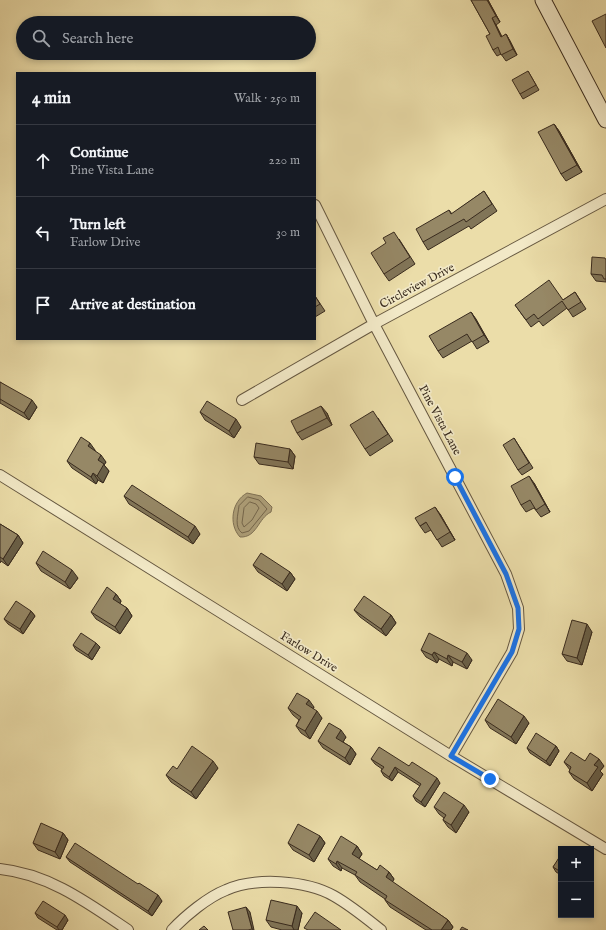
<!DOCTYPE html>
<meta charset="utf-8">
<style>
body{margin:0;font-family:"IM FELL English",serif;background:#242831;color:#f1f3f6}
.controls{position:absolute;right:12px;bottom:12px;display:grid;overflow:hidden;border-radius:0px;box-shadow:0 2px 6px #0003}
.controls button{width:36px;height:36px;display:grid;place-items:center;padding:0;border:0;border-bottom:1px solid #363941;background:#171b24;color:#f1f3f6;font:20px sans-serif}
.stop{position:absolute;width:12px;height:12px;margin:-9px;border:3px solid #1a73e8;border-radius:50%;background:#fff}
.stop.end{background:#1a73e8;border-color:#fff;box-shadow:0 1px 4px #0008}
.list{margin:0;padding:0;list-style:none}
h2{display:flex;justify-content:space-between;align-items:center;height:52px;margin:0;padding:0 16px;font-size:17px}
h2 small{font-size:13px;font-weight:400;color:#9ea1a6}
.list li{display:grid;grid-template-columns:26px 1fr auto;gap:12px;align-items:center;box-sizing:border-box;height:72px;padding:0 16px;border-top:1px solid #363941}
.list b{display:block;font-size:15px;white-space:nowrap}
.list p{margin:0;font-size:13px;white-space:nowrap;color:#9ea1a6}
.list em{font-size:13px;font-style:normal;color:#9ea1a6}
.icon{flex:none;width:22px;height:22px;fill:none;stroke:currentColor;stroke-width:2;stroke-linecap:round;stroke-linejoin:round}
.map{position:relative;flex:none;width:606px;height:930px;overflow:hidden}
.search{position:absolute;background:#171b24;box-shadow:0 2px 6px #0003;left:16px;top:16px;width:300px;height:44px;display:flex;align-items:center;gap:10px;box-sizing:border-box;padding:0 14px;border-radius:22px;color:#9ea1a6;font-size:15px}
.panel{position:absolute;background:#171b24;box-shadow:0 2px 6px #0003;left:16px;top:72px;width:300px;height:268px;border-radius:0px}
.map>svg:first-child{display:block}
.water{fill:#aea07a;stroke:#7f7155}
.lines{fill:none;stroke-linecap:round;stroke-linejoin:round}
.shore{stroke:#74664c;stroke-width:1}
.street-casing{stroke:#665841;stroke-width:12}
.secondary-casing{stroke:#392b1e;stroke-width:17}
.street{stroke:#f2e9c7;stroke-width:10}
.secondary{stroke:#f2e9c7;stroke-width:15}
.wall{fill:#817558;stroke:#392b1e}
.shaded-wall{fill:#695f47;stroke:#392b1e}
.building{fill:#968866;stroke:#392b1e}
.route{stroke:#1a73e8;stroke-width:5}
.labels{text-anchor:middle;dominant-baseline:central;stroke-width:3.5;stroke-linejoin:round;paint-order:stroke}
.street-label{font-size:12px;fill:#392b1e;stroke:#f2e9c7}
</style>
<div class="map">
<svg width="606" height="930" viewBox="0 0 606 930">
<rect width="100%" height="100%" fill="#ebdda9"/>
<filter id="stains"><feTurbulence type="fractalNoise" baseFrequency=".005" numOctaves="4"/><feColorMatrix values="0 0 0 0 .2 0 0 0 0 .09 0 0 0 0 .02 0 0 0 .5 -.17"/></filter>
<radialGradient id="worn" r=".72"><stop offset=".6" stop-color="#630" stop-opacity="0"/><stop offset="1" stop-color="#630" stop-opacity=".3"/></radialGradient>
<path class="water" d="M247,493L261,496L272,507L271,512C258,518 257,538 240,537C228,524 232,501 247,493Z"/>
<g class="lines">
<path class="shore" d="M248,497L259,500L267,509L249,531L242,533C234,527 238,515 239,506Z
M250,502L256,504L259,508L252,520L244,527L242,523L244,508Z"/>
<defs>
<path id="street" d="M315,205L374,324L506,574L518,608L519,629L512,652L451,756
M242,400L374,324L606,199
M0,475L451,756L606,849
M0,869C49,874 88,903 128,930
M172,930C185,916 208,897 226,890C255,877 306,880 334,896C350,905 366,918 381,930"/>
<path id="secondary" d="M543,0L606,120"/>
</defs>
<use href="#street" class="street-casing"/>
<use href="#secondary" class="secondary-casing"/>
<use href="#street" class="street"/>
<use href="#secondary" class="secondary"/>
</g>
<path class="wall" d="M471,0H488L500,22L496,25L502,37L506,34L510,41L517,55L506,61L501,54L497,56L493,50L490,34Z
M528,71L539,90L523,99L520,94Z
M554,124L559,131L582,172L566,181L561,174Z
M484,191L497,211L471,229L469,226L428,250L423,242L449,210L452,214Z
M399,239L415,264L389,281L384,274Z
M606,260V282L596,281L591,274Z
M575,292L586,309L573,317L567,308L543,326L539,321L531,327L515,305L563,300Z
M315,296L325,311L315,317Z
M471,312L489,342L477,349L472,341L443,358L438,351Z
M0,382L37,407L29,420L0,403Z
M200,412L241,427L234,438L205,420Z
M327,413L332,425L302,440L297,433Z
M378,418L393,441L370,456L365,449Z
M514,438L533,468L522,475L518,470Z
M290,449L295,456L293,469L259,464L254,457Z
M95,450V451L106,462L104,465L109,471L103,483L98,480L96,484L72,468L67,461Z
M534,483L550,512L541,517L534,508L526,512L521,505Z
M124,496L200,534L193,544L129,504Z
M440,514L455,540L442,547L431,530L425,533L420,526Z
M0,524L18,535L23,543L8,566L1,561L0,563Z
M36,563L78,578L70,589L41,571Z
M253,565L290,572L295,579L287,591L258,572Z
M116,594L121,601L120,604L127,608L132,616L120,634L96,619L91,612Z
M354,610L391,615L396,623L386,636L360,617Z
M31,611L35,616L23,634L8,624L4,619Z
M592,632L582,665L567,661L562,654Z
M73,645L100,647L92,660L76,650Z
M421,650L472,660L467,669L453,662L452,666L439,659L437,663L426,657Z
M314,707L313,709L322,718L310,739L301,733L296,726L299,720L293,715L288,708Z
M485,720L529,723L516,744L490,728Z
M346,737L343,742L351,747L356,754L350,765L323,748L318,741Z
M556,746L559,751L550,766L530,753L527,748Z
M371,759L409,766L440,783L425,807L416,801L413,796L420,786L398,772L392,781L384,776L381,771L382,769L375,764Z
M585,761L604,766L600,771L603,774L592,791L574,779L569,772L570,770L564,762Z
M218,768L196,799L171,782L166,775L177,769Z
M434,807L469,812L456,833L448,827L443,820L444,818L439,814Z
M63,833L68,840L60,859L38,850L33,843Z
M320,836L325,843L314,862L293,850L288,843Z
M357,846L362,854L359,859L377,870L389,872L394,879L392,882L448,920L453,927L451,930H426L390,907L385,900V899L360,882L355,875L342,868L341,871L333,866L328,859Z
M66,857L162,901L152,916L70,862Z
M561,857V875L556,872L553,867Z
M35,913L68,920L62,930H57L38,918Z
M302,913L298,930H282L271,927L266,920Z"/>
<path class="shaded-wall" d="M487,0H488L500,22L496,16Z
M492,18L496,25L505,43L501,37Z
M506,34L510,41L517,55L513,49Z
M554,124L559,131L582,172L577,165Z
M471,312L476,319L489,342L484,335Z
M32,400L37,407L29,420L24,413Z
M321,406L327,413L332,425L327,418Z
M236,419L241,427L234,438L229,431Z
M90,443L95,450L93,454L88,446Z
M290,449L295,456L293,469L288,462Z
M101,455L106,462L104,465L109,471L103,483L97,476L98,460Z
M93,473L98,480L96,484L91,477Z
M529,476L534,483L550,512L545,504Z
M435,507L440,514L455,540L450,532Z
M195,526L200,534L193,544L188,537Z
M18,535L23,543L8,566L3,559Z
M72,570L78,578L70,589L65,582Z
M290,572L295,579L287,591L282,584Z
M116,594L121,601L118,607L113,599Z
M127,608L132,616L120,634L115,627Z
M31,611L35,616L23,634L20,629Z
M391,615L396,623L386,636L381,629Z
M587,624L592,632L582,665L577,658Z
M96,643L100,647L92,660L88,655Z
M434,652L439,659L437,663L432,655Z
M467,653L472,660L467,669L462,662Z
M448,655L453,662L452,666L447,659Z
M309,700L314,707L311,712L306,704Z
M317,711L322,718L310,739L305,731Z
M524,716L529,723L516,744L511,737Z
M341,730L346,737L341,745L336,738Z
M556,746L559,751L550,766L546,761Z
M351,747L356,754L350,765L345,758Z
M599,759L604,766L600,771L603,774L592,791L587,783L594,765Z
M213,761L218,768L196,799L191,792Z
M395,767L398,772L392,781L389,777Z
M437,778L440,783L425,807L421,802Z
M464,805L469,812L456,833L451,825Z
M63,833L68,840L60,859L55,852Z
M320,836L325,843L314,862L309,855Z
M357,846L362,854L357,861L352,854Z
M337,861L342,868L341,871L336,864Z
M389,872L394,879L391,885L386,877Z
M158,895L162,901L152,916L148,911Z
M297,906L302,913L298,930H294L292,926Z
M246,907L250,912L254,930H252V929Z
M65,915L68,920L62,930H59L57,927Z
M448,920L453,927L451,930H441Z"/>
<path class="building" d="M471,0H487L496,16L492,18L501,37L506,34L513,49L501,55L498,47L493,50L486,36L490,34Z
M606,14V48L592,21Z
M528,71L536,85L520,94L512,80Z
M554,124L577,165L561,174L538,132Z
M484,191L492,204L466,222L464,219L423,242L416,229L449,210L451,214Z
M394,232L410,257L384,274L371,253L386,243L383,238Z
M592,257L605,258L606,260V279H604L602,275L591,274Z
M549,280L563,300L575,292L581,302L568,310L562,301L538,319L534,314L526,320L515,305Z
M315,296L320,304L315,307Z
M471,312L484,335L472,342L467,334L438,351L429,336Z
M0,382L32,400L24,413L0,399Z
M207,401L236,419L229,431L200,412Z
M321,406L327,418L297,433L291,421Z
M373,411L388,434L365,449L350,425Z
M81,437L90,443L88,446L101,455L98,460L104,464L97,476L93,473L91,477L67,461Z
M514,438L529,463L518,470L503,445Z
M256,443L290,449L288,462L254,457Z
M529,476L545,504L536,510L530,500L521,505L511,486Z
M132,485L195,526L188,537L124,496Z
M435,507L450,532L437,540L426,522L420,526L415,518Z
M0,524L18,535L3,559L0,557Z
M43,551L72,570L65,582L36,563Z
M261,553L290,572L282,584L253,565Z
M107,587L116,594L113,599L127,608L115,627L91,612Z
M364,596L391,615L381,629L354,610Z
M16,601L31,611L20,629L4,619Z
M572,620L587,624L577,658L562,654Z
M81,633L96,643L88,655L73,645Z
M429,633L467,653L462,662L448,655L447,659L434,652L432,655L421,650Z
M297,693L309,700L306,704L317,711L305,731L296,726L301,717L288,708Z
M498,699L524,716L511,737L485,720Z
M329,723L341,730L336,738L351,747L345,758L318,741Z
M536,733L556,746L546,761L527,748Z
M192,746L213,761L191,792L166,775L173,766L177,769Z
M379,747L409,766L412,762L437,778L421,802L413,796L421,784L395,767L389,777L381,771L384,767L371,759Z
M571,752L585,761L590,753L599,759L594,765L598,767L587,783L569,772L571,767L564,762Z
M444,792L464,805L451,825L443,820L446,815L434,807Z
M41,823L63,833L55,852L33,843Z
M298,824L320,836L309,855L288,843Z
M341,836L357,846L352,854L377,870L380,865L389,872L386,877L448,920L441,930H432L385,900L387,896L355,875L357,872L337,861L336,864L328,859Z
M75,843L138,884L139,883L158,895L148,911L66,857Z
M560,856L561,857V872L553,867Z
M271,900L297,906L292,926L266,920Z
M43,901L65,915L57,927L35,913Z
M246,907L252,929L248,930H233L228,912Z
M315,912L341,930H308L304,928Z
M204,926L208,930H199Z
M462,927L468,930H460Z"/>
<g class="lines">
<path class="route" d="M455,477L506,574L518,608L519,629L512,652L451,756L490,779"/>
</g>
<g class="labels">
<g class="street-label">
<text transform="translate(417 286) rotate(-28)">Circleview Drive</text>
<text transform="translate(440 420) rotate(62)">Pine Vista Lane</text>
<text transform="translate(309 652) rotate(32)">Farlow Drive</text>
</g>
</g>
<rect width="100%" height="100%" filter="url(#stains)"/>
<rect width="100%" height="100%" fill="url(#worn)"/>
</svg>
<div class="controls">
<button>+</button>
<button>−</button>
</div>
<div class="stop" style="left:455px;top:477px"></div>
<div class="stop end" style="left:490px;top:779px"></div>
<div class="search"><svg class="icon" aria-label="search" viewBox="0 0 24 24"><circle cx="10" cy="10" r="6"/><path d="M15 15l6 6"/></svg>Search here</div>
<section class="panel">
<h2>4 min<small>Walk · 250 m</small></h2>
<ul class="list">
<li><svg class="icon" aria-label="ahead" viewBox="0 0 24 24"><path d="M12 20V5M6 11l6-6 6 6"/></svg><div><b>Continue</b><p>Pine Vista Lane</p></div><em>220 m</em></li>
<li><svg class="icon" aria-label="left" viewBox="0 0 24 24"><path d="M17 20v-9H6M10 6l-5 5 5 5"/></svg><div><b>Turn left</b><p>Farlow Drive</p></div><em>30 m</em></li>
<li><svg class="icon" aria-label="arrive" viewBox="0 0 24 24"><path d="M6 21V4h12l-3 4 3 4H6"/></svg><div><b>Arrive at destination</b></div></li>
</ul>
</section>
</div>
